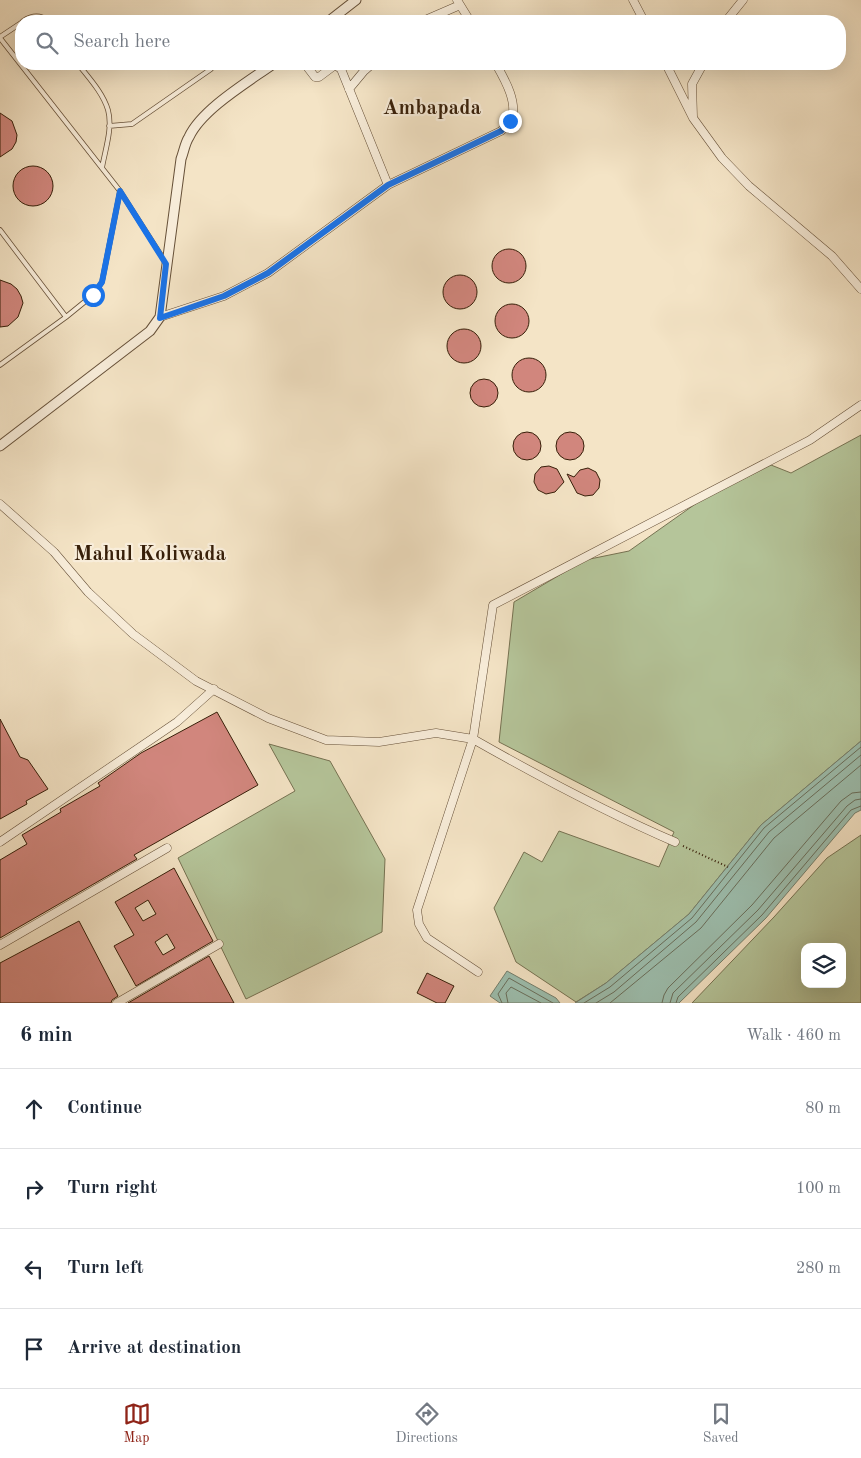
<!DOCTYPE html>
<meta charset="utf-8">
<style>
body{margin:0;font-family:"Old Standard TT",serif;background:#f6f6f7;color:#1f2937}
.controls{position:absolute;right:15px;bottom:15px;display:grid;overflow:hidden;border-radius:10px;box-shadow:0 5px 20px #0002}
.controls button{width:45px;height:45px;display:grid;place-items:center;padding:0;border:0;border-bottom:1px solid #e0e1e3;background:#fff;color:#1f2937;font:25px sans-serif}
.stop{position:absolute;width:15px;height:15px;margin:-11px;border:4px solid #1a73e8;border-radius:50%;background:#fff}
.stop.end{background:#1a73e8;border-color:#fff;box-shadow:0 1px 5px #0008}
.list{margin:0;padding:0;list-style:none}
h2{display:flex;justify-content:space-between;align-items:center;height:65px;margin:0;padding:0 20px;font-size:21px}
h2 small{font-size:16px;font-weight:400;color:#747a83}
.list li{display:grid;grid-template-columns:32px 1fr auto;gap:15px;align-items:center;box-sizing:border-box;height:80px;padding:0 20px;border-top:1px solid #e0e1e3}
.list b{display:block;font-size:19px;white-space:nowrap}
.list em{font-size:16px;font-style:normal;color:#747a83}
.icon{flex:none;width:28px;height:28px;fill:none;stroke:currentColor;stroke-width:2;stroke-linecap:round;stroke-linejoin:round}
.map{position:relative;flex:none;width:861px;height:1003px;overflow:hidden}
.search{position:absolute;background:#fff;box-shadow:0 5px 20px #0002;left:15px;right:15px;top:15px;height:55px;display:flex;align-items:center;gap:12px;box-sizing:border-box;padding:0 18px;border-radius:20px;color:#747a83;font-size:19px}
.sheet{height:385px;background:#fff}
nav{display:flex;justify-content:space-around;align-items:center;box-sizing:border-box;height:70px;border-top:1px solid #e0e1e3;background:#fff;font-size:14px;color:#747a83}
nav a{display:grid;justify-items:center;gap:2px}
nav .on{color:#8f2418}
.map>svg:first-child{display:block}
.green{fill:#b5c59a;stroke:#767252;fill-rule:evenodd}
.water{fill:#9dbfaf;stroke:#747f6d}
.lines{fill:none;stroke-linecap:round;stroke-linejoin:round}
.shore{stroke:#6a6f5c;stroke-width:1}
.building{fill:#d1867d;stroke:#371f09;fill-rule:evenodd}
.service-casing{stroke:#665038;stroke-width:5.5}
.minor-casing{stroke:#665038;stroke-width:9}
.tertiary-casing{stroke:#665038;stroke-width:11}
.path{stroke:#371f09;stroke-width:2;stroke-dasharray:1 2.5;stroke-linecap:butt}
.service{stroke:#f8edda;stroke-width:4}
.minor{stroke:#f8edda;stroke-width:8}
.tertiary{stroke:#f8edda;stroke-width:9}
.route{stroke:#1a73e8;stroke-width:6}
.labels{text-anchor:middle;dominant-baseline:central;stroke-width:4.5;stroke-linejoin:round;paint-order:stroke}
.neighbourhood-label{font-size:21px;font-weight:bold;fill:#371f09;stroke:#f8edda}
</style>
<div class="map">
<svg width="861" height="1003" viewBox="0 0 861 1003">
<rect width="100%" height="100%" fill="#f4e4c6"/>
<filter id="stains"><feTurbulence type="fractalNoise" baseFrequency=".004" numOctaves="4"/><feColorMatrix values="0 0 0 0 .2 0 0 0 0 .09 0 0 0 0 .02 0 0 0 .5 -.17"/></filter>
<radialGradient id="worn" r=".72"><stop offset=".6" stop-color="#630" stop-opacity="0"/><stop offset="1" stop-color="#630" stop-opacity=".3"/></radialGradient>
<path class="green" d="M861,435V741L761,825L689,914L606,983L576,1002L516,962L494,908L524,852L542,862L559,831L659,867L674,832L499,742L514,602L585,560L629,551L701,500L771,465L791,473Z
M269,744L330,761L385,859L382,932L246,999L178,858L295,791Z
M861,835V1003H692L774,917L827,858ZM805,947H842V984H805Z"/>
<path class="water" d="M861,741V810L855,813L766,918L679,1003H575L606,983L689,914L761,825Z
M507,971L556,998L560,1003H500L490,996Z"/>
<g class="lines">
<path class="shore" d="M502,1003L498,994L509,978L553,1003
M508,1003L506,993L511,987L541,1003
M584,1003L610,987L692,918L764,828L861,747
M596,1003L614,992L696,922L769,832L861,755
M610,1003L701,928L774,838L861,765
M662,1003L664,995L668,988L752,905L841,801L852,793L861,792
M670,1003L673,993L758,910L847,806L855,800L861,799
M676,1003L678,997L762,915L851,810L861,806"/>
</g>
<path class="building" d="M0,113L12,121L17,135L16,142L12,149L0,157Z
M13 186a20 20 0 1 1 40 0a20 20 0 1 1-40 0Z
M492 266a17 17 0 1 1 34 0a17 17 0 1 1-34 0Z
M443 292a17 17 0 1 1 34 0a17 17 0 1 1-34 0Z
M0,280L11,284L17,289L21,296L23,303L18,317L8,326L0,327Z
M495 321a17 17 0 1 1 34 0a17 17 0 1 1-34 0Z
M447 346a17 17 0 1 1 34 0a17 17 0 1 1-34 0Z
M512 375a17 17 0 1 1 34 0a17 17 0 1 1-34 0Z
M470 393a14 14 0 1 1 28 0a14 14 0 1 1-28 0Z
M556 446a14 14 0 1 1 28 0a14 14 0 1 1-28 0Z
M513 446a14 14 0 1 1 28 0a14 14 0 1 1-28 0Z
M549,466L557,469L564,482L555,492L546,494L538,490L534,482L535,474L541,467Z
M588,468L596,472L600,480L599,488L593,495L585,496L577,493L567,474L574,477L580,470Z
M217,712L258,785L134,855L137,859L0,938V860L27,844L22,835L61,812L60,809L100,786L98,783L141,753Z
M0,719L20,757L28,760L48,789L26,801L27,804L0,819Z
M174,868L213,941L136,986L114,946L134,935L115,902ZM148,900L156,914L143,921L135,908ZM167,934L175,948L163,955L155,942Z
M79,921L118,996L112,1000L111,1003H0V963Z
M209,956L234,1003H128Z
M427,973L454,986L445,1003H437L417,993Z"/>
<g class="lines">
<defs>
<path id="service" d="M23,21C31,16 40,14 47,21
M0,37L21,23
M0,38L120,191L166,263
M78,64C89,78 103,93 108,110C113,128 105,150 102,168
M109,126L132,124L211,69
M0,230L66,317
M0,365L66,317L93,295L102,282L120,191"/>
<path id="minor" d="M457,0L470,21
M633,0L644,21
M423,21L460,5
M726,21L743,0
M305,64L315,77H319L335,65L341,69L388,185
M666,64L693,118L722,158L749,186L832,256L861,289
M349,89L364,71L372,64
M693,117L692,84L703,64
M160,317L224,296L268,273L388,185L501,131C504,128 508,125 510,122C520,105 504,78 496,64
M0,504L54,552L88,592L133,634L196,681L268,718L326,740L379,742L436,733L473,739L417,910L419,924L427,938L478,972
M0,842L177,722L214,689
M675,842C605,812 538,776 473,739L493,605L810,440L861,405
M0,945L167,848
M117,1003L219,944"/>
<path id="tertiary" d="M329,21L356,0
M0,446L150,331L160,317L181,159C184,151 185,143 189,137C202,109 248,82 273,64"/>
</defs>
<use href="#service" class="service-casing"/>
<use href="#minor" class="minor-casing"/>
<use href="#tertiary" class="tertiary-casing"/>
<path class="path" d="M683,846L728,867"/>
<use href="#service" class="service"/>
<use href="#minor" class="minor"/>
<use href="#tertiary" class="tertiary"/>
</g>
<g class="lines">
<path class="route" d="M93,295L102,282L120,191L166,264L160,318L224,296L268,273L388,185L501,131L510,121"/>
</g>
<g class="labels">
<g class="neighbourhood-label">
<text x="432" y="108">Ambapada</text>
<text x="150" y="554">Mahul Koliwada</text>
</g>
</g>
<rect width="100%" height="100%" filter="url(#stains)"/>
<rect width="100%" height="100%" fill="url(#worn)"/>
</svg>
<div class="controls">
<button><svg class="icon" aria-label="layers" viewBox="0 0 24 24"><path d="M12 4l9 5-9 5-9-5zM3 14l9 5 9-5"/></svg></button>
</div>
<div class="stop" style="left:93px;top:295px"></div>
<div class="stop end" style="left:510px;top:121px"></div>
<div class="search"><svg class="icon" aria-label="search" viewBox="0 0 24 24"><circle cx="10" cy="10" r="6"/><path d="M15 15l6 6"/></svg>Search here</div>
</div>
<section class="sheet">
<h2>6 min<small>Walk · 460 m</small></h2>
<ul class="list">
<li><svg class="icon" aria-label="ahead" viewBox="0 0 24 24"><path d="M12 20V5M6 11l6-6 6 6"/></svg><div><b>Continue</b></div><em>80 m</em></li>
<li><svg class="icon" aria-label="right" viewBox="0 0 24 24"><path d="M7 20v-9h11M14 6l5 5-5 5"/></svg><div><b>Turn right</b></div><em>100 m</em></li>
<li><svg class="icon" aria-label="left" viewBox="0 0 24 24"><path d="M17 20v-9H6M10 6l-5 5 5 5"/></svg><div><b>Turn left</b></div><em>280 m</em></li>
<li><svg class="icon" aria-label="arrive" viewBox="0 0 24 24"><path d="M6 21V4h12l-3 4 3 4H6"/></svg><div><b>Arrive at destination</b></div></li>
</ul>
</section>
<nav>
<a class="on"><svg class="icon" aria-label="map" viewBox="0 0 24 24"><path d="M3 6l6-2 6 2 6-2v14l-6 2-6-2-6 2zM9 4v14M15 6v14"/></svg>Map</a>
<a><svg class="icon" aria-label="directions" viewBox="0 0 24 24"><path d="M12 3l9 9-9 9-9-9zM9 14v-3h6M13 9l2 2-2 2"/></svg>Directions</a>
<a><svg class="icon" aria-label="saved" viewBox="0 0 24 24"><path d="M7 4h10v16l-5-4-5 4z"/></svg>Saved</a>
</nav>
